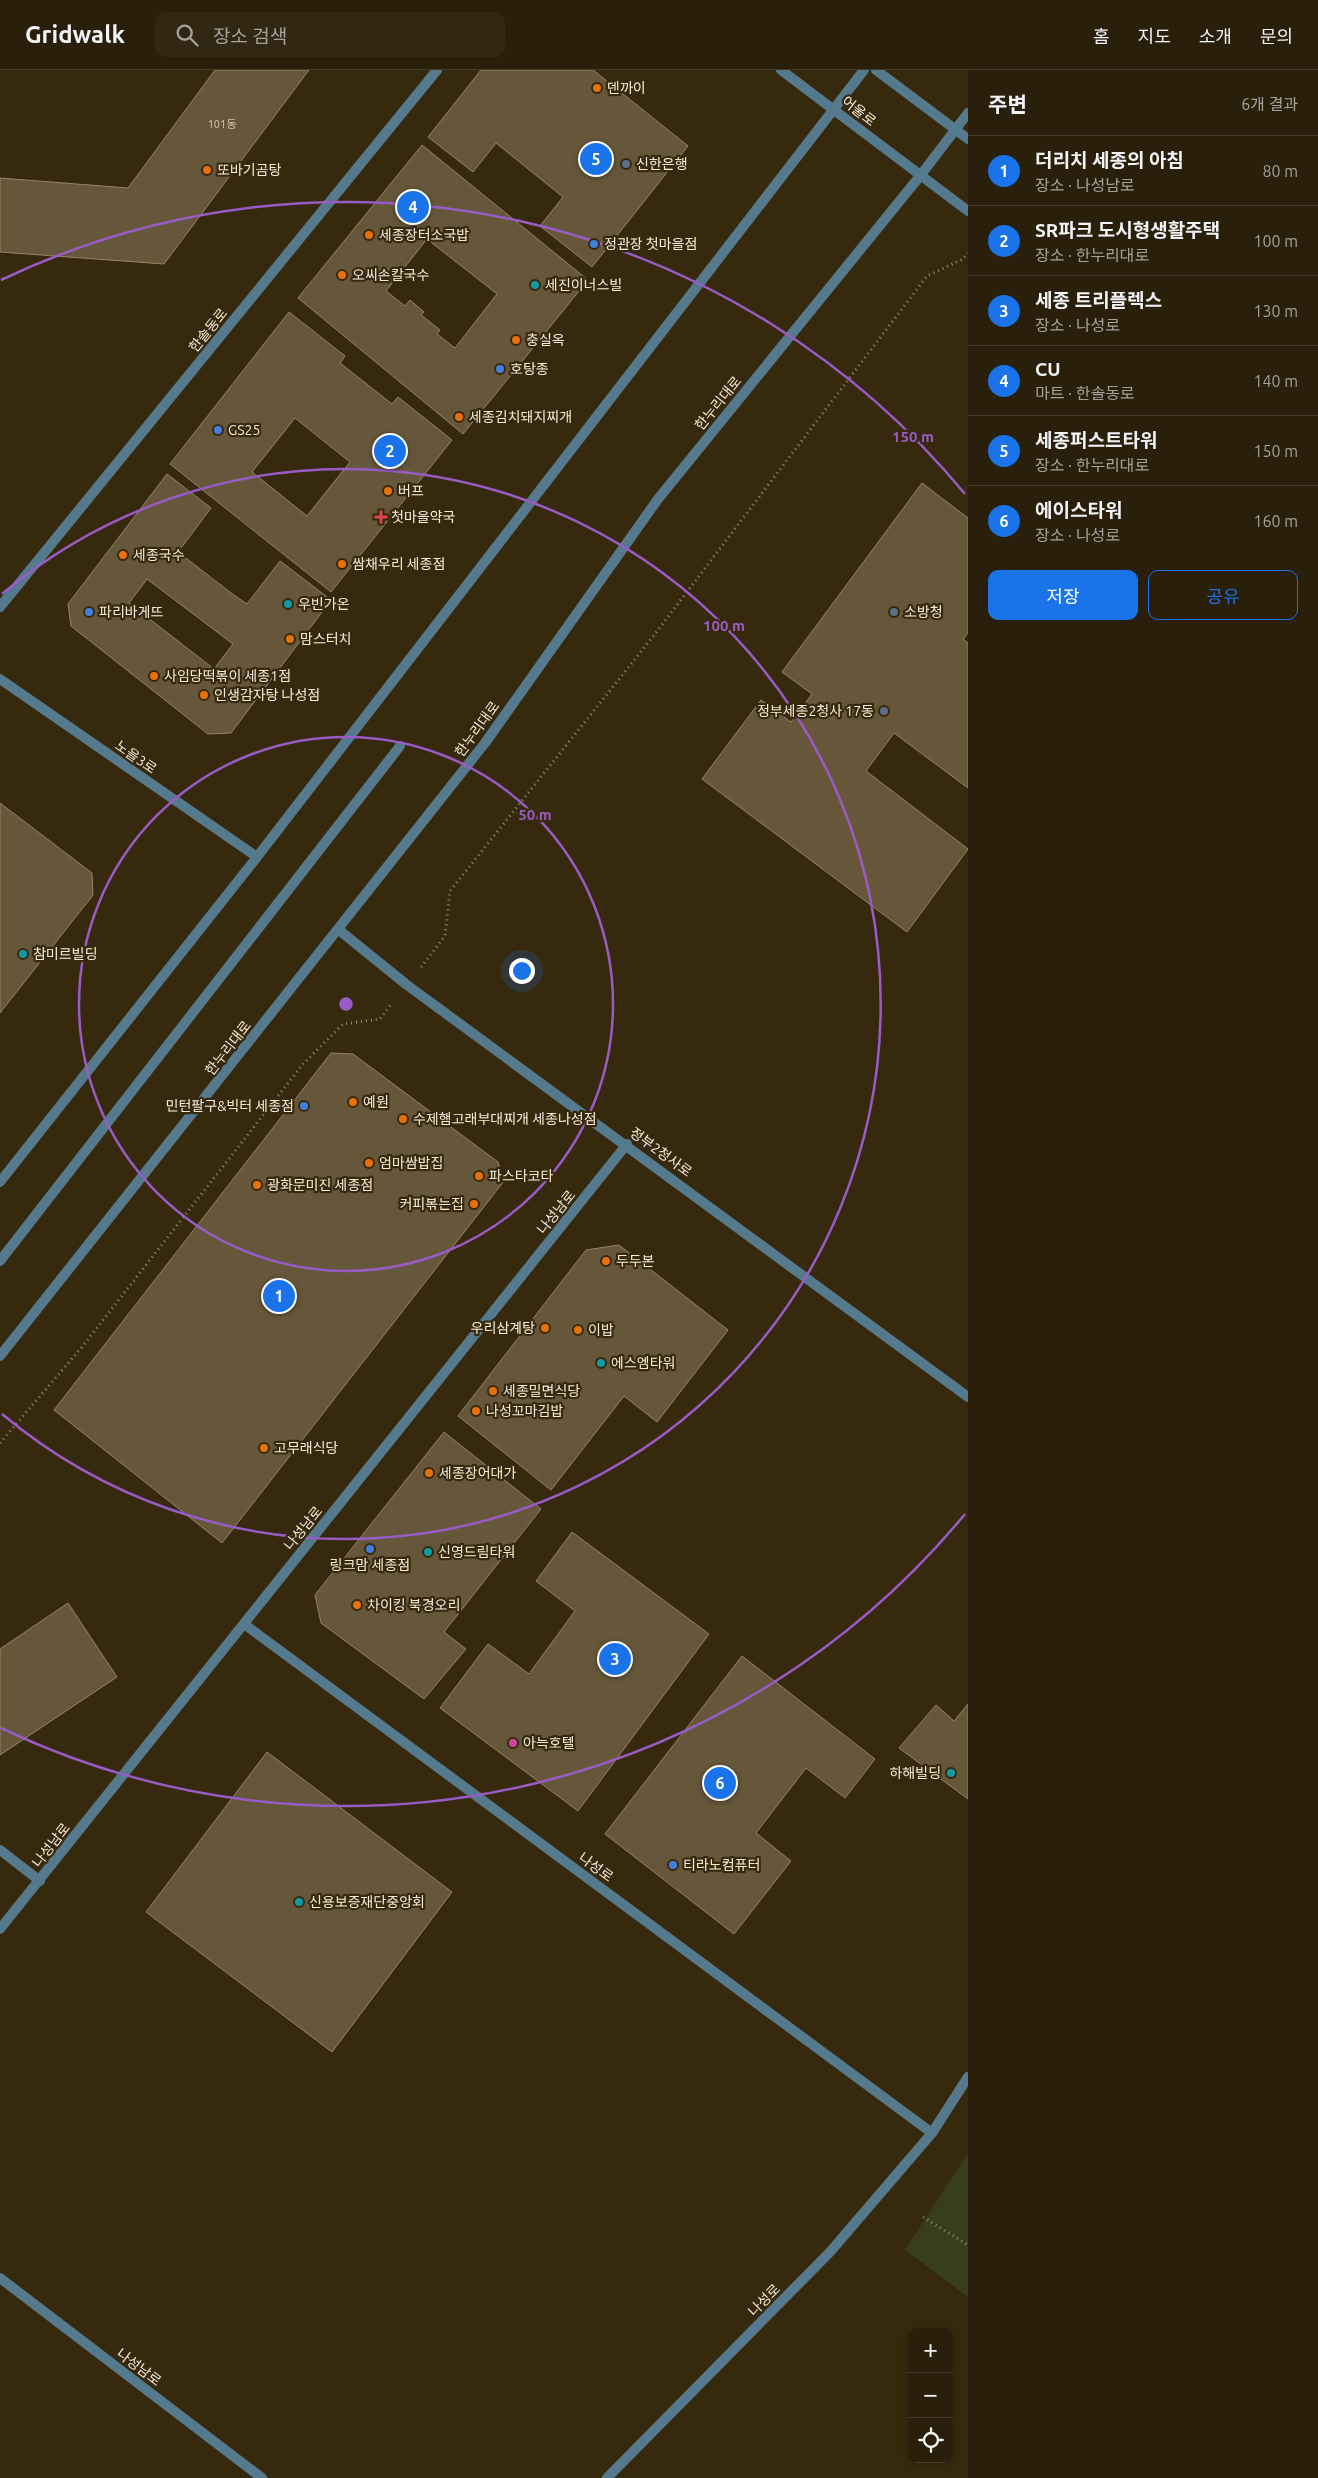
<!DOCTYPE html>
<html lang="ko">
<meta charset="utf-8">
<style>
body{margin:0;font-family:Ubuntu,"Noto Sans KR",sans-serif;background:#312713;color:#f1f3f6}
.controls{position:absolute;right:15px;bottom:15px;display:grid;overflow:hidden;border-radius:10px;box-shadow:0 2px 8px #0003}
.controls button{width:45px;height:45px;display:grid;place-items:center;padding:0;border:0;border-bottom:1px solid #453d2b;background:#291f0a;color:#f1f3f6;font:25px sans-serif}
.you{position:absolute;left:521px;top:900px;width:18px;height:18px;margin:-12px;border:4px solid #fff;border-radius:50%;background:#1a73e8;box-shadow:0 0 0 8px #1a73e833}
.badge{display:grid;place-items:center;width:32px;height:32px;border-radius:50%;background:#1a73e8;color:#fff;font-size:16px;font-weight:700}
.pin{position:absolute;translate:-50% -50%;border:2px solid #fff;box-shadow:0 1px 5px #0006}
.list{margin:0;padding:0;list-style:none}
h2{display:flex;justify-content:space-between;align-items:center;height:65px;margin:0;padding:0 20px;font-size:21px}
h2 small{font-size:16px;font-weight:400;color:#a5a29c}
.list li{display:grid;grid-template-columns:32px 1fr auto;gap:15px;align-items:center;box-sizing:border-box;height:70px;padding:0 20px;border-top:1px solid #453d2b}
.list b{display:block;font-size:19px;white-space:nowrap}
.list p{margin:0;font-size:16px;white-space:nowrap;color:#a5a29c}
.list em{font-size:16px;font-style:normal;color:#a5a29c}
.actions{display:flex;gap:10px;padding:15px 20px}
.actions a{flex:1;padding:11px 0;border:1px solid #1a73e8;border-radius:10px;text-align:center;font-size:18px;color:#1a73e8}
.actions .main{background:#1a73e8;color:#fff}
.icon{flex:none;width:28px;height:28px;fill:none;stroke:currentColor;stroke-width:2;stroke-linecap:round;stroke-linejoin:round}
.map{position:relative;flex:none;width:968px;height:2408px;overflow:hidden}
header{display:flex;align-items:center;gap:30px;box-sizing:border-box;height:70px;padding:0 25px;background:#291f0a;border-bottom:1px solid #453d2b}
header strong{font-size:24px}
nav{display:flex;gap:28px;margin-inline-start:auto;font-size:18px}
.search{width:350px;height:45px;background:#312713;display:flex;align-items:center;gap:12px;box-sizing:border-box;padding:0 18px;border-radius:10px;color:#a5a29c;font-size:19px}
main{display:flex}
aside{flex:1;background:#291f0a}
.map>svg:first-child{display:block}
.green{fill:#383d1b}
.building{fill:#66573b;stroke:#958567;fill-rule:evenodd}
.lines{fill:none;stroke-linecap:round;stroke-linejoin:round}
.path{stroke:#968b75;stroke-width:3;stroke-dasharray:1 4;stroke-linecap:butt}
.service{stroke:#557a8d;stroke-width:10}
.minor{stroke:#557a8d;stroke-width:10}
.tertiary{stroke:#557a8d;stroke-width:10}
.ring{fill:none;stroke:#995cc6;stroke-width:2.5}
.food-dot{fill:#e8710a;stroke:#37290d;stroke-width:2}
.service-dot{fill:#5c6f8a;stroke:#37290d;stroke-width:2}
.shop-dot{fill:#3f7fe0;stroke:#37290d;stroke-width:2}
.culture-dot{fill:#0f9aa8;stroke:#37290d;stroke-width:2}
.health-dot{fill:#e0444e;stroke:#37290d;stroke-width:2}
.hotel-dot{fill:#d1479c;stroke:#37290d;stroke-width:2}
.labels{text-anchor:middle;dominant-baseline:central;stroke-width:4.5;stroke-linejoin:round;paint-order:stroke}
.number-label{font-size:11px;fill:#d0c6b3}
.poi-label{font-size:14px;fill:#f4ebdb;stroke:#37290d;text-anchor:start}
.street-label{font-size:14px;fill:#f4ebdb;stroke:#37290d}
.centre{fill:#995cc6;stroke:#37290d;stroke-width:2.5}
.ring-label{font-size:15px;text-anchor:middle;font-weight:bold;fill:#995cc6;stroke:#37290d;stroke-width:4.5;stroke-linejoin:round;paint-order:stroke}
</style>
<header>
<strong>Gridwalk</strong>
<div class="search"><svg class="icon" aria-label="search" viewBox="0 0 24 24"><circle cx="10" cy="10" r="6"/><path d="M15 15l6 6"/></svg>장소 검색</div>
<nav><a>홈</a><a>지도</a><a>소개</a><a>문의</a></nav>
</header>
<main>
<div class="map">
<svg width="968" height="2408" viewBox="0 0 968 2408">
<rect width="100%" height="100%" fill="#37290d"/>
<path class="green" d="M968,2083V2227L905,2180Z"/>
<path class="building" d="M215,0H309L164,194L0,182V108L128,118Z
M481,0H593L688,76L592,197L540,156L563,127L496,73L473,102L428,67Z
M422,75L588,210L463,364L298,228ZM427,169L497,224L455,278L437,264L440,260L421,245L424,242L410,230L405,236L386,221Z
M289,242L345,286L340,293L392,334L398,327L452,370L331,522L170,394ZM295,348L350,392L307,446L252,402Z
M167,404L211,438L178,482L231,523L247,534L280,491L331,530L231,663L208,664L71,556L68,534ZM147,509L233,574L214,599L129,533Z
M922,413L968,448V563L963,569L968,573V718L894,663L866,701L968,779L907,862L702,709L761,630L791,652L812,624L782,602Z
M0,733L92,803L93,825L0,943Z
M331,983L353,984L498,1092L504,1111L222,1473L54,1340Z
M619,1175L728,1260L657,1352L624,1326L551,1420L458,1346L586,1180Z
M444,1362L541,1439L444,1562L466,1579L424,1629L321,1553L315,1525Z
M572,1462L709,1564L578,1741L440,1638L488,1574L529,1604L575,1541L536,1511Z
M68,1533L117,1607L0,1685V1579Z
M742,1586L875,1689L845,1728L806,1698L756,1763L791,1791L734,1864L605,1764Z
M968,1634V1729L899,1678L936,1635L954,1651Z
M267,1682L452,1822L332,1982L146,1842Z"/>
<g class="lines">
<path class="path" d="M421,897L445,866L450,821L655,564L927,206L963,189L968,183
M0,1373L82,1277L303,994L343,954L380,949L392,933
M923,2147L968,2175"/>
<path class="service" d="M0,1191L400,676
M0,1780L40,1811"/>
<path class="minor" d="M0,537L437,0
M0,609L257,787
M244,1554L932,2063
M0,1859L627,1074"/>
<path class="tertiary" d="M781,0L968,141
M876,0L968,69
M339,860L407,915L968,1327
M0,1112L257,787L864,0
M0,1286L485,673L658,429L920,106L968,43
M0,2208L262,2408
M607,2408L830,2182L932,2063L968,2007"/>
</g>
<g class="ring">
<circle cx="346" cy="934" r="267"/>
<path d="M2 524A535 535 0 1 1 2 1344"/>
<path d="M965 1444A802 802 0 0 1 1 1658M1 210A802 802 0 0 1 965 424"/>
</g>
<g class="food-dot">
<circle cx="597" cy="18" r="5"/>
<circle cx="207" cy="100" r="5"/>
<circle cx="369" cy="165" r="5"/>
<circle cx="342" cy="205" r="5"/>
<circle cx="516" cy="270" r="5"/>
<circle cx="459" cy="347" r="5"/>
<circle cx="388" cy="421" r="5"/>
<circle cx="123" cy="485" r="5"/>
<circle cx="342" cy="494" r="5"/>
<circle cx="290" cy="569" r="5"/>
<circle cx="154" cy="606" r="5"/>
<circle cx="204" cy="625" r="5"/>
<circle cx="353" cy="1032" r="5"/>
<circle cx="403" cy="1049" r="5"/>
<circle cx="369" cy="1093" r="5"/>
<circle cx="479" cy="1106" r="5"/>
<circle cx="257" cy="1115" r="5"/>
<circle cx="474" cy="1134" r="5"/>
<circle cx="606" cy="1191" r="5"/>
<circle cx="545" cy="1258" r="5"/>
<circle cx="578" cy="1260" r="5"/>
<circle cx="493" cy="1321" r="5"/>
<circle cx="476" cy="1341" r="5"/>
<circle cx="264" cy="1378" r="5"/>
<circle cx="429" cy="1403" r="5"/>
<circle cx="357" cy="1535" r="5"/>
</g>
<g class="service-dot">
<circle cx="626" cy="94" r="5"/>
<circle cx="894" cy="542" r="5"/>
<circle cx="884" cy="641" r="5"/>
</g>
<g class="shop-dot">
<circle cx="594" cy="174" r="5"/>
<circle cx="500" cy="299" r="5"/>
<circle cx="218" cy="360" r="5"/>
<circle cx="89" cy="542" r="5"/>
<circle cx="304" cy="1036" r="5"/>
<circle cx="370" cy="1479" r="5"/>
<circle cx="673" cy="1795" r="5"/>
</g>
<g class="culture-dot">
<circle cx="535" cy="215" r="5"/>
<circle cx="288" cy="534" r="5"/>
<circle cx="23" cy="884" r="5"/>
<circle cx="601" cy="1293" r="5"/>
<circle cx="428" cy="1482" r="5"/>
<circle cx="951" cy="1703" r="5"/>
<circle cx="299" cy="1832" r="5"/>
</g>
<path class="health-dot" d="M378.5 439.5h5v5h5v5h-5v5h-5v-5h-5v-5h5z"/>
<circle class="hotel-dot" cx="513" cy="1673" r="5"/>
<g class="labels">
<g class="number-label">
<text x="222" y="54">101동</text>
</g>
<g class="poi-label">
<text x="607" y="18">덴까이</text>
<text x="636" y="94">신한은행</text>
<text x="217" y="100">또바기곰탕</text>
<text x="379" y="165">세종장터소국밥</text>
<text x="604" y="174">정관장 첫마을점</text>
<text x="352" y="205">오씨손칼국수</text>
<text x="545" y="215">세진이너스빌</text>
<text x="526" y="270">충실옥</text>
<text x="510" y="299">호탕종</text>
<text x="469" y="347">세종김치돼지찌개</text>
<text x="228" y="360">GS25</text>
<text x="398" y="421">버프</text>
<text x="391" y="447">첫마을약국</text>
<text x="133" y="485">세종국수</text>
<text x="352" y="494">쌈채우리 세종점</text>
<text x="298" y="534">우빈가온</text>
<text x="99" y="542">파리바게뜨</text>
<text x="904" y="542">소방청</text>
<text x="300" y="569">맘스터치</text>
<text x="164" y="606">사임당떡볶이 세종1점</text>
<text x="214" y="625">인생감자탕 나성점</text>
<text x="874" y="641" text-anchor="end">정부세종2청사 17동</text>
<text x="33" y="884">참미르빌딩</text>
<text x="363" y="1032">예원</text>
<text x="294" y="1036" text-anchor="end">민턴팔구&amp;빅터 세종점</text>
<text x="413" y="1049">수제햄고래부대찌개 세종나성점</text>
<text x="379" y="1093">엄마쌈밥집</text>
<text x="489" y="1106">파스타코타</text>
<text x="267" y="1115">광화문미진 세종점</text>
<text x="464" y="1134" text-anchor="end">커피볶는집</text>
<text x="616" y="1191">두두본</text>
<text x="535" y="1258" text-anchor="end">우리삼계탕</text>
<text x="588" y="1260">이밥</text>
<text x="611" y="1293">에스엠타워</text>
<text x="503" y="1321">세종밀면식당</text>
<text x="486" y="1341">나성꼬마김밥</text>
<text x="274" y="1378">고무래식당</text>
<text x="439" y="1403">세종장어대가</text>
<text x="438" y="1482">신영드림타워</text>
<text x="370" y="1495" text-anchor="middle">링크맘 세종점</text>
<text x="367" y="1535">차이킹 북경오리</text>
<text x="523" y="1673">아늑호텔</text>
<text x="941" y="1703" text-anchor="end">하해빌딩</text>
<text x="683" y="1795">티라노컴퓨터</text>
<text x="309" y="1832">신용보증재단중앙회</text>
</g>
<g class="street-label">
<text transform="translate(859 41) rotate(38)">어울로</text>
<text transform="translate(208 260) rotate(-51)">한솔동로</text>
<text transform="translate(718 333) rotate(-51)">한누리대로</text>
<text transform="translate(477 659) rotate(-54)">한누리대로</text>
<text transform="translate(136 687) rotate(35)">노을3로</text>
<text transform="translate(228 978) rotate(-52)">한누리대로</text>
<text transform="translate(661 1082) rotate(36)">정부2청사로</text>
<text transform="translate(556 1142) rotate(-51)">나성남로</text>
<text transform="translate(303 1458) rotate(-51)">나성남로</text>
<text transform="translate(51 1775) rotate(-52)">나성남로</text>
<text transform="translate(596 1797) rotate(36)">나성로</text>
<text transform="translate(764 2230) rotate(-45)">나성로</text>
<text transform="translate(139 2297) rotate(37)">나성남로</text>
</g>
</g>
<circle cx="346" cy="934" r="8" class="centre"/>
<g class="ring-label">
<text x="913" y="372">150 m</text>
<text x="724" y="561">100 m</text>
<text x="535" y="750">50 m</text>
</g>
</svg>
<div class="controls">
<button>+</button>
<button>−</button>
<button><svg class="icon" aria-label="locate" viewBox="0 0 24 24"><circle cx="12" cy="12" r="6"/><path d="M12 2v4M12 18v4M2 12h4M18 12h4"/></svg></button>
</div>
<div class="you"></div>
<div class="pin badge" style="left:279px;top:1226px">1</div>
<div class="pin badge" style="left:390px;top:381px">2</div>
<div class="pin badge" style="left:615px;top:1589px">3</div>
<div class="pin badge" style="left:413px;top:137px">4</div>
<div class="pin badge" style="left:596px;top:89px">5</div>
<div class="pin badge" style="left:720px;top:1713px">6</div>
</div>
<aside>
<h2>주변<small>6개 결과</small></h2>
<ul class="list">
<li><span class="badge">1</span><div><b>더리치 세종의 아침</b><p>장소 · 나성남로</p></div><em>80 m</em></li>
<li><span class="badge">2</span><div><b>SR파크 도시형생활주택</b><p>장소 · 한누리대로</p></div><em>100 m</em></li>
<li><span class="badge">3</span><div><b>세종 트리플렉스</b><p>장소 · 나성로</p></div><em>130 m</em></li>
<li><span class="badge">4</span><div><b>CU</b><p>마트 · 한솔동로</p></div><em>140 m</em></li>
<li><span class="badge">5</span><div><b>세종퍼스트타워</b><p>장소 · 한누리대로</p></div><em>150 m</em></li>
<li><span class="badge">6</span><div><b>에이스타워</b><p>장소 · 나성로</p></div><em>160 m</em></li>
</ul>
<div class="actions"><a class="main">저장</a><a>공유</a></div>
</aside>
</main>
